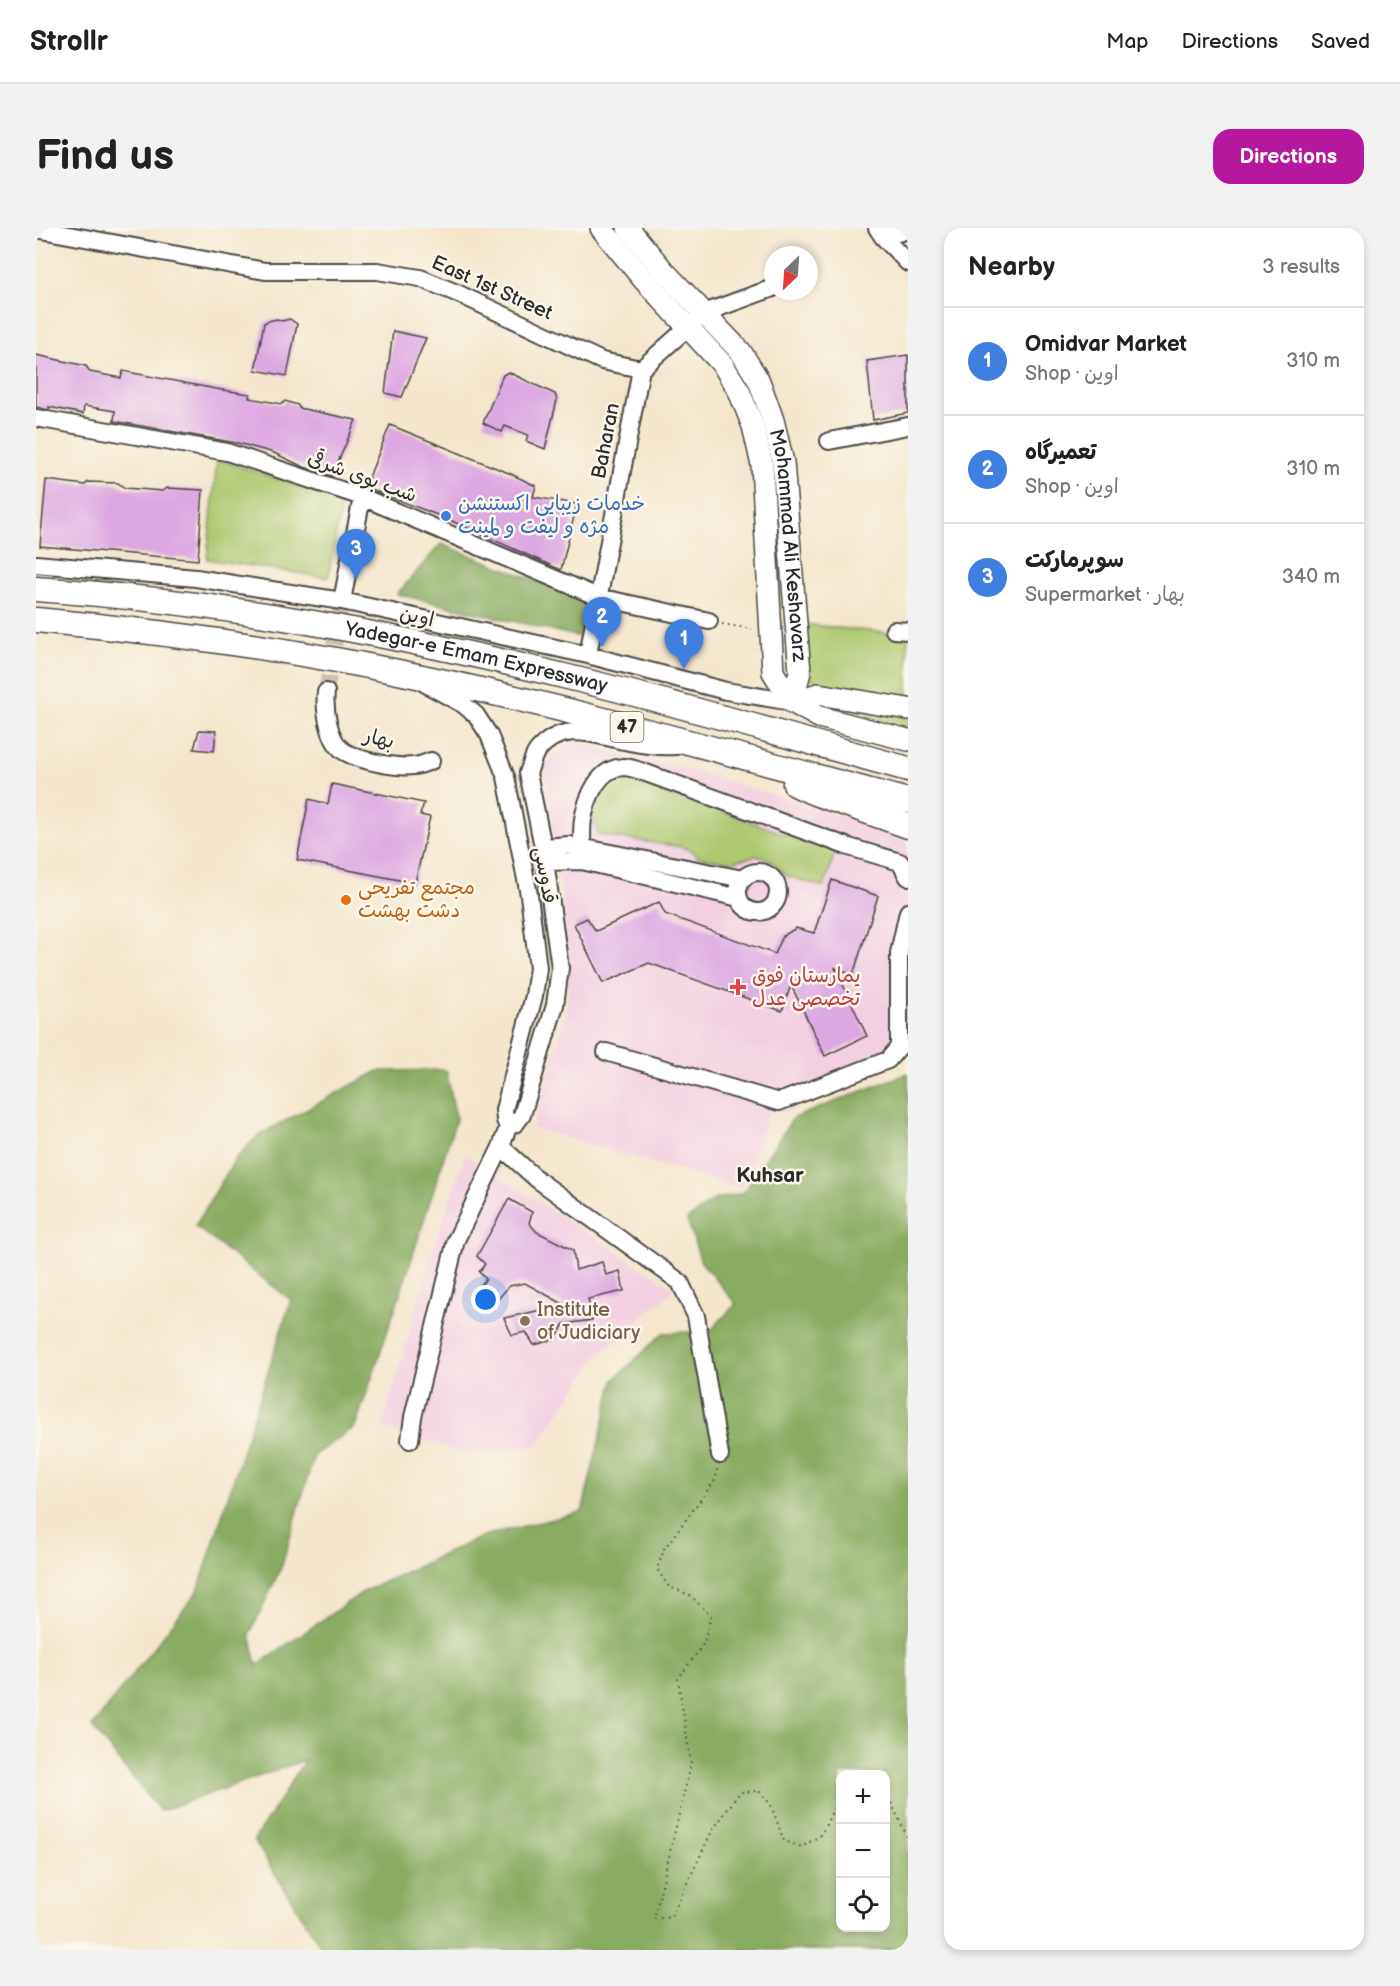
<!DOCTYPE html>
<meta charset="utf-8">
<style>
body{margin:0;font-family:"Balsamiq Sans","Playpen Sans Arabic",sans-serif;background:#f2f2f2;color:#222}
.controls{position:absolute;right:18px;bottom:18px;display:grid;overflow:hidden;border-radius:12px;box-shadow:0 3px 9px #0003}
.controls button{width:54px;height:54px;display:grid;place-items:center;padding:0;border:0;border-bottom:2px solid #e0e0e0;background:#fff;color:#222;font:30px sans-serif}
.compass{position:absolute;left:728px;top:18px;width:54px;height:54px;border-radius:50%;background:#fff;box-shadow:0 3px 9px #0003;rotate:205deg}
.you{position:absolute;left:450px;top:1072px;width:21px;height:21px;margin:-15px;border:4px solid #fff;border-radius:50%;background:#1a73e8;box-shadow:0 0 0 9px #1a73e833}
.badge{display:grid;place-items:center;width:39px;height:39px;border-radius:50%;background:#b5179e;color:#fff;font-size:20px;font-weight:700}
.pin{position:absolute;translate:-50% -50px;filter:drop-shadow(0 2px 3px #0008)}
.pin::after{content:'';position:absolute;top:32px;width:21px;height:18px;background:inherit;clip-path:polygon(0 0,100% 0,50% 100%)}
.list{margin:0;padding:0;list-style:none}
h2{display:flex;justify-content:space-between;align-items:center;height:78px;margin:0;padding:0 24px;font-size:26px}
h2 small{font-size:20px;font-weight:400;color:#767676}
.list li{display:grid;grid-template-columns:39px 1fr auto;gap:18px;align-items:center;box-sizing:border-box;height:108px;padding:0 24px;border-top:2px solid #e0e0e0}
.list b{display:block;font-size:22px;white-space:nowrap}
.list p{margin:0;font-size:20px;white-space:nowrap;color:#767676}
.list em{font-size:20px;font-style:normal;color:#767676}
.icon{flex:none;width:33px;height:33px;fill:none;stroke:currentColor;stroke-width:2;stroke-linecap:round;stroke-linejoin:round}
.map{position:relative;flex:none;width:872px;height:1722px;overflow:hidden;border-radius:18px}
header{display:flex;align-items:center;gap:36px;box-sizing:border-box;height:84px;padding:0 30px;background:#fff;border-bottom:2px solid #e0e0e0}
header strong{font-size:28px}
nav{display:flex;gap:33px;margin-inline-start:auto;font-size:21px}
.intro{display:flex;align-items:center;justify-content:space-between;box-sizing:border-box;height:144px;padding:0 36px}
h1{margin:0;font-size:42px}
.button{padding:15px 27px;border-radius:18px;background:#b5179e;color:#fff;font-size:21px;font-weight:700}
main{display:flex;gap:36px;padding:0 36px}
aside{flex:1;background:#fff;border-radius:18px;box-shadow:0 3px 9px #0003}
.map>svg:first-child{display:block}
.built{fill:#f2cfe1}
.green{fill:#aec86e;stroke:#6c7a4c;stroke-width:1.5}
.forest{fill:#8aac61;stroke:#5a6c46;stroke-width:1.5;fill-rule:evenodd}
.building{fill:#dca8e1}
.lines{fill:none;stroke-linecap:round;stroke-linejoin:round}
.minor-tunnel{stroke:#ccc1ad;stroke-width:16;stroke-dasharray:16 8;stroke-linecap:butt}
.minor-casing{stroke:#494743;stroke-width:20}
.major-casing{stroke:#494743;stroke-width:24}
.highway-casing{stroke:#494743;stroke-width:27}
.path{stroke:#494743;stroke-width:2;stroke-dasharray:1.5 4.5;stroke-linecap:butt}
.minor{stroke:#fff;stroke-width:16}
.major{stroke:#fff;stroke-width:21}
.highway{stroke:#fff;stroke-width:24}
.shop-dot{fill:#3f7fe0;stroke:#fbf7ec;stroke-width:2}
.food-dot{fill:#e8710a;stroke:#fbf7ec;stroke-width:2}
.health-dot{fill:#e0444e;stroke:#fbf7ec;stroke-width:2}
.education-dot{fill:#8d6e63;stroke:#fbf7ec;stroke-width:2}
.labels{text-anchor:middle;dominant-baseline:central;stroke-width:5;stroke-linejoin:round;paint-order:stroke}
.shield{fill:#fbf7ec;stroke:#696865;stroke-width:1.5}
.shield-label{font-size:18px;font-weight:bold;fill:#2b2b2b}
.street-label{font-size:20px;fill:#2b2b2b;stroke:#fbf7ec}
.shop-label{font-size:20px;fill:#366cbe;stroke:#fbf7ec;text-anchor:start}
.food-label{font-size:20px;fill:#c56008;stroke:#fbf7ec;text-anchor:start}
.health-label{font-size:20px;fill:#be3a42;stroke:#fbf7ec;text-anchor:start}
.education-label{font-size:20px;fill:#785e54;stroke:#fbf7ec;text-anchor:start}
.neighbourhood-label{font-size:21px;font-weight:bold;fill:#2b2b2b;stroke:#fbf7ec}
</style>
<header>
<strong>Strollr</strong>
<nav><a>Map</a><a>Directions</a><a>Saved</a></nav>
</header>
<div class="intro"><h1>Find us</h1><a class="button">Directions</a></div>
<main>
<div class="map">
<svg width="872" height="1722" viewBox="0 0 872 1722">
<rect width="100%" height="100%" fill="#fbf7ec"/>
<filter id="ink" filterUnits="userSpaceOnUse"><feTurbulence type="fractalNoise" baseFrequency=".0167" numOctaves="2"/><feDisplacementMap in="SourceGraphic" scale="12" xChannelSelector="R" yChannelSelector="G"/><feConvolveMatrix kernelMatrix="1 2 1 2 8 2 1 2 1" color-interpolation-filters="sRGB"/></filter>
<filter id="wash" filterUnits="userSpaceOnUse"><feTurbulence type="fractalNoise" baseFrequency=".008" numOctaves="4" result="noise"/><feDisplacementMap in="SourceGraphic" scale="24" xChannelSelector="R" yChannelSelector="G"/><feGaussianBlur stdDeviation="1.35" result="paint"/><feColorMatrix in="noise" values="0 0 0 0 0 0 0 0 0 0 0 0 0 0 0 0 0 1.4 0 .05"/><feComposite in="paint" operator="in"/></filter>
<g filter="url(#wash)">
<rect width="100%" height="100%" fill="#f4e6cd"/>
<path class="built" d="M535,513L649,541L769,576L872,612V824L867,822L856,838L749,884L735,880L706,961L496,900L530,785L533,733L527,675L508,538Z
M429,927L639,1061L565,1124L501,1217L428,1226L386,1211L346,1199L394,1031Z"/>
<path class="green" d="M181,231L306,272L292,350L171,331Z
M766,396L872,407V473L788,458L773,449Z
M782,473L872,490V504L789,482L781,477Z
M592,550L799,624L788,659L751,648L735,632L720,628L694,634L662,629L657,624L646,619L562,607L557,588L572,554Z"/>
<path class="forest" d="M405,316L553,373L545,409L361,366Z
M410,842L420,891L373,1039L319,1199L278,1227L246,1337L214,1406L221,1437L327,1364L447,1308L546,1284L578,1152L627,1105L674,1103L700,1076L665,1034L651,992L678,972L707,965L757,890L872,845V1722H287L218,1612L269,1532L124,1583L56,1499L162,1363L255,1072L159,998L200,930L223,907L342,843ZM804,1546H850V1700H804Z"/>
<g id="blocks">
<path class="building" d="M241,91L246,93L254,91L261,96L251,148L219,142L228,95L232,93Z
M357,103L390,110L366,169L349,165Z
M0,127L50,138L54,144L85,150L87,143L180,161L214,166L213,170L246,176L249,173L262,177L263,180L320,192L296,248L268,239L238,225L206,216L78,193L79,183L48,178L47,186L13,179V182L0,179Z
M872,127V185L837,192L831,133Z
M472,144L519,166L521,172L509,221L490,213L492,207L469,198L466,204L447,195L467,147Z
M354,197L475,246L500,258L497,269L541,276L525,342L409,290L329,259Z
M10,252L49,257L52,254L82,255L89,260L127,263L131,260L167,262L162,332L4,318Z
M163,502L180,503L178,523L158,521Z
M296,556L388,575L384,587L394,589L379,655L261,632L273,571L292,576Z
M796,652L842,668L817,747L799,740L831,808L789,828L755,757L746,783L613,735L567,755L538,696L551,690L560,703L623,674L629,686L739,726L747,708L760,700L778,705Z
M473,971L496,984L493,995L501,1004L537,1022L540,1042L566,1034L570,1047L584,1043L588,1063L552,1071L556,1092L528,1096L519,1111L498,1117L490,1104L476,1107L468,1090L529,1077L489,1055L473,1058L452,1083L442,1075L441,1061L450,1051L443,1044L449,1036L441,1028Z"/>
</g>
</g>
<g filter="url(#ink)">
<use href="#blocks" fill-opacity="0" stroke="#494743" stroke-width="1.5"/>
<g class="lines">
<path class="minor-tunnel" d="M290,464L306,373"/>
<defs>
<path id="minor" d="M841,0L847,9L872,35
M0,1L229,43H341L384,50L423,66L566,133L605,141
M847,9L872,2
M0,190L191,224L326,269L562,369L673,393
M793,213L872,198
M0,336L160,350L306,373L552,427L690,463L756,474
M306,373L326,269
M858,402L872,403
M552,427L605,141L668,85L737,60
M388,455L428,477L440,487L453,507L470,549L493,667L502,740L498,768L468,882L469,892L472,899
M290,464C288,481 293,515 309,524C325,533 359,540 377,538C383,538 389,535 395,533
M492,545C495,538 497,528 501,523C528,491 560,508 593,514C608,517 625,519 640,518
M507,619L534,617L707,651
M546,633C547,619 545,604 547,591C551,570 562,540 587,539C595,539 604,543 610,545L813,619L864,634L872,649
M509,634L546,633L703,670
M702 664a20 20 0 1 1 40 0a20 20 0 1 1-40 0Z
M570,824L743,874L852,832L863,819V725L872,684
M465,919L502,952L644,1054L660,1088L684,1227
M374,1212L377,1189L420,1012L465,919L472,899L480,895L486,887L519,777L524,740L507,619L492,545"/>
<g id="major">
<path d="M565,0L608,52L687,137L703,163L717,198L726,237L737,444L756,474L783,489L872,512"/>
<path id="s1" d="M592,0L626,41L705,124L723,153L737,192L747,234L764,444L756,474"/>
<path d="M756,474L782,466L872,481"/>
</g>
<g id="highway">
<path id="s2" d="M0,361C183,373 362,407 540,451C651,478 761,511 872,541"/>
<path d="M0,392C123,403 246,420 367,445C537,480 704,529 872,573"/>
<path d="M759,556L776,564L872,598"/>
</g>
</defs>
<use href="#minor" class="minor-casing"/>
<use href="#major" class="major-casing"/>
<use href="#highway" class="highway-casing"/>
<path class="path" d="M686,396L716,401
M681,1241L680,1251L628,1321L621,1341L633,1359L654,1367L675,1388L668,1415L642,1451L655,1536L618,1691L635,1689L676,1603L704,1564L723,1563L735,1577L748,1613L766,1619L785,1607L804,1567
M850,1564L872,1610"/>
<use href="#minor" class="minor"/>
<use href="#major" class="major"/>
<use href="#highway" class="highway"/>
</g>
</g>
<circle class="shop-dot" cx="410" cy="288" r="6"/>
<circle class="food-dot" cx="310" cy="672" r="6"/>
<path class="health-dot" d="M699 750h6v6h6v6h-6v6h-6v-6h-6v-6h6z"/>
<circle class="education-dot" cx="489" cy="1093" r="6"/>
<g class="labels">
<rect class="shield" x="574.5" y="484" width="33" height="30" rx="4.5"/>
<g class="shield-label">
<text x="591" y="499">47</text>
</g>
<g class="street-label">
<text transform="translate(456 60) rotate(24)">East 1st Street</text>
<text transform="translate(570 213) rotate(-79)">Baharan</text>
<text transform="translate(326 249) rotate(20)">شب بوی شرقی</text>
<text stroke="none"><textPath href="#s1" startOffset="370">Mohammad Ali Keshavarz</textPath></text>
<text transform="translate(381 389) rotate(12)">اوین</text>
<text stroke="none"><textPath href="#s2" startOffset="446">Yadegar-e Emam Expressway</textPath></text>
<text transform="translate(343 511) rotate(14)">بهار</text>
<text transform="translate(509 647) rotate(80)">قدوسی</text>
</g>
<g class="shop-label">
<text x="422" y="276">خدمات زیبایی اکستنشن<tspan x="422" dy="23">مژه و لیفت و لمینت</tspan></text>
</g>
<g class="food-label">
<text x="322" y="660">مجتمع تفریحی<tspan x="322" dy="23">دشت بهشت</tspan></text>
</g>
<g class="health-label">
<text x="716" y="748">یمارستان فوق<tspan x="716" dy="23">تخصصی عدل</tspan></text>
</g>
<g class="education-label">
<text x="501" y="1082">Institute<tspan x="501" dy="23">of Judiciary</tspan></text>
</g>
<g class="neighbourhood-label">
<text x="734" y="947">Kuhsar</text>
</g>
</g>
</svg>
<div class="controls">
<button>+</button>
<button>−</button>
<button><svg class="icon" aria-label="locate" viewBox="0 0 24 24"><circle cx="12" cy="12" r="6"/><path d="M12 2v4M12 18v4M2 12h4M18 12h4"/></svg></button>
</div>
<svg class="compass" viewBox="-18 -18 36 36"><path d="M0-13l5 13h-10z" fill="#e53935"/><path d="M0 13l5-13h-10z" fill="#767676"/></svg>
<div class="you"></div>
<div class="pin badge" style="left:648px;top:441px;background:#3f7fe0">1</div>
<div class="pin badge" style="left:566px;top:419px;background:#3f7fe0">2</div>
<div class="pin badge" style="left:320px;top:351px;background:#3f7fe0">3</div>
</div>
<aside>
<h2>Nearby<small>3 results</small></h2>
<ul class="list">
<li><span class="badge" style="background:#3f7fe0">1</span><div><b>Omidvar Market</b><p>Shop · اوین</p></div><em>310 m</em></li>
<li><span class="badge" style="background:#3f7fe0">2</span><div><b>تعمیرگاه</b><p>Shop · اوین</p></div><em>310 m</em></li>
<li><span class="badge" style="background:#3f7fe0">3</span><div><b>سوپرمارکت</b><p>Supermarket · بهار</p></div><em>340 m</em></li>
</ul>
</aside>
</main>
